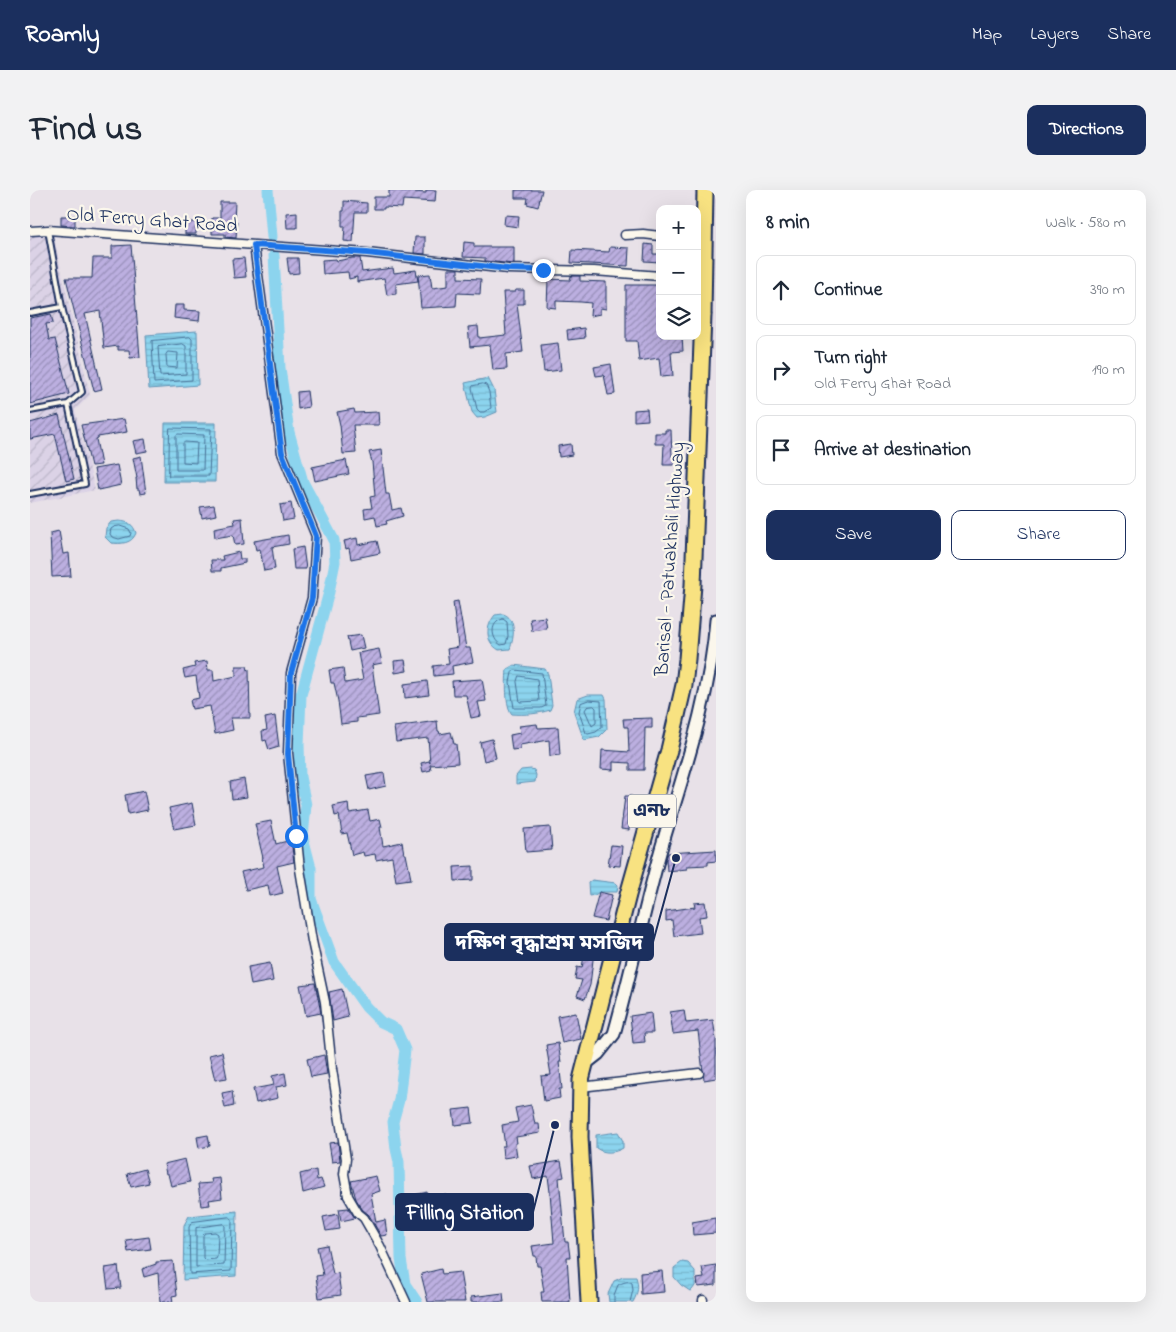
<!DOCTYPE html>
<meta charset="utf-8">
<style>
body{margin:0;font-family:"Indie Flower","Noto Sans Bengali",sans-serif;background:#f2f2f3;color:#1f2937}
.controls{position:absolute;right:15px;top:15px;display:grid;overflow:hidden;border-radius:10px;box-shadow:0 5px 20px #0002}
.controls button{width:45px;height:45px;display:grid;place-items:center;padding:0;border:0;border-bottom:1px solid #e0e1e3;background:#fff;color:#1f2937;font:25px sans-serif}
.stop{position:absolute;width:15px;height:15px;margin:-11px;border:4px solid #1a73e8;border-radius:50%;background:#fff}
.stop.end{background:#1a73e8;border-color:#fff;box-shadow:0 1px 5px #0008}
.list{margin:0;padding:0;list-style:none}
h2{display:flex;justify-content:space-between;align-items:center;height:65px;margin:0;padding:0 20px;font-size:21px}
h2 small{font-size:16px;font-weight:400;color:#747a83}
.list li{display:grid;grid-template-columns:32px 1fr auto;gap:15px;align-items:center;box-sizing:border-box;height:70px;margin:0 10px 10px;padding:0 10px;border:1px solid #e0e1e3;border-radius:10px}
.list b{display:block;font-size:19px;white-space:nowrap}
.list p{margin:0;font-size:16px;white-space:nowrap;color:#747a83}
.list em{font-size:16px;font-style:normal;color:#747a83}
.actions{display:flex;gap:10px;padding:15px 20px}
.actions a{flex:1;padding:11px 0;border:1px solid #1b2f5e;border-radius:10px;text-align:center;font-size:18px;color:#1b2f5e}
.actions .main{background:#1b2f5e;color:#fff}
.icon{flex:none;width:28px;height:28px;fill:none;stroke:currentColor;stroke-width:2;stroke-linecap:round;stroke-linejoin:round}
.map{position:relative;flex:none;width:686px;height:1112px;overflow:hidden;border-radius:10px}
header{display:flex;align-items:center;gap:30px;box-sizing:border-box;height:70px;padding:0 25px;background:#1b2f5e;color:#fff}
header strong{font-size:24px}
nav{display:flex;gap:28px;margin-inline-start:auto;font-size:18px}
.intro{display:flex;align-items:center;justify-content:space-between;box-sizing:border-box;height:120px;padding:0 30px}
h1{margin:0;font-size:35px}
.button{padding:12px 22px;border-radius:10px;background:#1b2f5e;color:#fff;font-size:18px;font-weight:700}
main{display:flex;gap:30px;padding:0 30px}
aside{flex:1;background:#fff;border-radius:10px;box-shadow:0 5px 20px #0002}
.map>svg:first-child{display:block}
.industrial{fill:url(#industrial-furrows);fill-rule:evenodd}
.water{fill:url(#water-rules);stroke:#5f92b4}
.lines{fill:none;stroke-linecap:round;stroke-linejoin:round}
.shore{stroke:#487198;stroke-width:1}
.canal{stroke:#8cd4ee;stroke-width:11}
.building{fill:url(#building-hatch);stroke:#1b2f5e}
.lane-casing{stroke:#1b2f5e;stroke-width:8}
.street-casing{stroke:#1b2f5e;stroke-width:11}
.secondary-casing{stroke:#1b2f5e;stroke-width:15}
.highway-casing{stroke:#1b2f5e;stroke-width:19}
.lane{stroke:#fbf7ec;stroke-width:4}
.street{stroke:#fbf7ec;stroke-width:8}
.secondary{stroke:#fbf7ec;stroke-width:11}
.highway{stroke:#f8e281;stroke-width:15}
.highway-bridge-casing{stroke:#1b2f5e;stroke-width:19;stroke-linecap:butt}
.highway-bridge{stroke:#f8e281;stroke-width:15}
.route{stroke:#1a73e8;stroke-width:6}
.labels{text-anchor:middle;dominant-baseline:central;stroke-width:4.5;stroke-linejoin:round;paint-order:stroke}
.shield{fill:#fbf7ec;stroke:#5e6b89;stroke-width:1}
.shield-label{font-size:19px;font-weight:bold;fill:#1b2f5e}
.street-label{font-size:20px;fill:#1b2f5e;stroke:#fbf7ec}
.leader{fill:none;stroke:#1b2f5e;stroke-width:2}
.callout-dot{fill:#1b2f5e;stroke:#fbf7ec;stroke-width:2}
.callout{fill:#1b2f5e;stroke:#1b2f5e;stroke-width:2}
.callout-label{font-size:21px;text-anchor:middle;font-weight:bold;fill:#fff}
</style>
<header>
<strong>Roamly</strong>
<nav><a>Map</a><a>Layers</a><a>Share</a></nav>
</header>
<div class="intro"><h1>Find us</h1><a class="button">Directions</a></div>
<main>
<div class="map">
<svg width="686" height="1112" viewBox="0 0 686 1112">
<defs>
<pattern id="industrial-furrows" width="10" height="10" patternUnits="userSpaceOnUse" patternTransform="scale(1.25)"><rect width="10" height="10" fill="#dbd2e6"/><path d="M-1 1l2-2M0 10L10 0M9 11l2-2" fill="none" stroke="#bbb5c8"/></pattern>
<pattern id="water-rules" width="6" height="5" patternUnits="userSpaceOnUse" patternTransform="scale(1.25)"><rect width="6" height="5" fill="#8cd4ee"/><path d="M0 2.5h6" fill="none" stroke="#78b6ce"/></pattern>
<pattern id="building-hatch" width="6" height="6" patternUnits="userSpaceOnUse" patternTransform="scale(1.25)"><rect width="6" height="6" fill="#bcafe0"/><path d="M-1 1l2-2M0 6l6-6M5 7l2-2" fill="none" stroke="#988fb9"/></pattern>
</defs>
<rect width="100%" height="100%" fill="#e8e1e8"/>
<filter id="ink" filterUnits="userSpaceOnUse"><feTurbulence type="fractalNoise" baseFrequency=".02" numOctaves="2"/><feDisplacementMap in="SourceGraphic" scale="10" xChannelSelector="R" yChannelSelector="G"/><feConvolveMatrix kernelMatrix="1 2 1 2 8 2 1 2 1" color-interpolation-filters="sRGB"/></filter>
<g filter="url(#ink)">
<path class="industrial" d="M0,44H23L60,205L45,220L65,300L0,313V249L20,244L17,229L0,233V137L22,133L21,124L0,128ZM36,254L44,289L36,291L28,256Z"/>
<path class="water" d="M167,141L168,195L119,199L116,145Z
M458,188L464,200L467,222L455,227L447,228L442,222L435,193Z
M135,233H186L185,292H134Z
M89,331C99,332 103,334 106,343C102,354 91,354 81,353L75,347L76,338L81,332Z
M473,424C487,428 484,448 480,459L469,460C455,452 455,437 465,425Z
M484,475L515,479L518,484L522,515L520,520C508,524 495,525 482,524C475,517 476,489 477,479Z
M558,505H574L576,509L577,539L569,547L554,550L544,522L547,509Z
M501,579L504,580L506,585L505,592L486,594V586L491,580Z
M562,690L586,693L588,695L587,702H569L565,705L559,706L558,693Z
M588,942L593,951V958C585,963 574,964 566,958V945Z
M207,1021L206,1086L153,1090L154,1035L159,1026Z
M652,1072L658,1073L665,1081V1096L662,1100L660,1101L651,1095L644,1087V1078Z
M593,1087H606C609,1096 608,1103 603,1112H579L578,1104L584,1091Z"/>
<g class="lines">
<path class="shore" d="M160,147L162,149V190L124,193L122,151Z
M153,154L156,156V184L130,186L128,157Z
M138,162L148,163L147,178L137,177L136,165Z
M453,194L456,195L459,202L461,218L454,222H450L447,219L442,198L443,196Z
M140,238L181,239L179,286H139Z
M148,244L174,245L173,280H146V246Z
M155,252L167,253L166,273L153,272V254Z
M90,336L99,339L101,343L100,346L89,349L82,347L80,344L81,339L84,337Z
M473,429L477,432L478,446L476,454L471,455C461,449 459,432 473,429Z
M485,480L512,483L516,516L511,518H484L480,492L482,483Z
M489,486L507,489L509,511L490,512L487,492Z
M559,510L571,511L572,537L566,542L558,544L556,543L549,522L551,513Z
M564,516L566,518V533L562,536L555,520L557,517Z
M199,1027L202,1029L201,1081L160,1084L159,1037L162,1032Z
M194,1034L195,1036L194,1075L166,1077V1038Z
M175,1043L185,1042L188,1044L187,1067L186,1069L175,1070L173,1068V1046Z
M584,1112V1105L588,1095C592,1093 598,1090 602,1093L603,1100L600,1112"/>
<path class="canal" d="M238,0L242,47
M244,65L250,178L259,242L273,292L304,350L305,372L299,402L271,505L269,555L270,587L276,615L273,647L281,678V709L304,772L336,817L351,832L366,839L375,860L369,910L363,932L366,959L369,972L371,1069L375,1094L387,1112"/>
</g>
<path class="building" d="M359,0L396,3V0H406L405,12L373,10L372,18L354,17V19H344V7H359Z
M485,0H512L508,17L497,14L498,8H485Z
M314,11L337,13V22H325L323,52L314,51L315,36H312V21H314Z
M190,12H205L204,32H207L206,48L195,47V44H182V28H190Z
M267,22V38H257L256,23Z
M475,25L489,26L488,37L474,35Z
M31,26H45V36L31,35Z
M155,32H166V44H155Z
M385,47H395V64L384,63Z
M434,52L444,53V57H484V74L455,71V68L433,67Z
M615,54L623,55V64H630V72L614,71Z
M101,55L110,167L100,168L99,160H88V156L74,158L70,121L55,124L72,199L64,201L36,88H62L63,68H82V56Z
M580,57L599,58L598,76L541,73L542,60L579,62Z
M214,68L216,87L204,88L202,69Z
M257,68H268L269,83L259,84Z
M322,68H330L332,82L363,78L364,83L386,80L388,91L366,94V104L357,105L354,88L327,92V87L319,89L318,82L293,84L292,70L306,69L307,71Z
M418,79H428V88L451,89L450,104L427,103L426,116L391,118L388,85L400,84L402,98L418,96Z
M541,86H550V91L576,92V119L570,118V124L560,126L561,113L551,112L526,111V118L517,117L518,89L540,90Z
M596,95H630V146H652L653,161L641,162L643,186L631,187L629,168L609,171L607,151H596Z
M486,100H494V114H487L493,162L476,164L477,179L463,180L460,155L440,157L438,137L448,136L449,148L476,145L473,102H485Z
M145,115H154V120L170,121L169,131L144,128Z
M21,124L23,133L16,134L19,150L25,149L39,204L0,214V128Z
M554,138L555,148L538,150L537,140Z
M528,153L531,180L514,182L511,155Z
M581,174L585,204L578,205L574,185L566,186L564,177Z
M277,201L279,217L268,219L267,202Z
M324,219L325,223L348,222L349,235H323L326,263L313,264L310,235L307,222Z
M617,219L618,230L604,231V220Z
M29,225L44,289L36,291L25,244L0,249V233Z
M94,229L97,242L68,247V248L66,249L71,275L61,276L51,235Z
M635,240H641L642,267H644V275H633L634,254H625V243H635Z
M115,249L117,261L106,263L103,251Z
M541,254L542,265L529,267L528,256Z
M351,260L356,304H359L362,320L371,318L373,326L356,331L357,334L347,336L345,326L335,328L334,319L342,318L340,307L345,306L342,272L339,262Z
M111,266L116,303L110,304L109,299H107L106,288H107L103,268Z
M316,270L319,284L285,291L282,277Z
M87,275L91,295L68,300L64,279Z
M261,313L264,329L253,331L250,315Z
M184,315L186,325L172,328L170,317Z
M212,328L214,354L205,355L203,345L185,348L184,338L205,334L204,329Z
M29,341L33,364L39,363L41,386L22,387L20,343Z
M258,345L259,354L242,357L245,379L234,381L230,359L226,360L224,351Z
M327,348L328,355L347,351L350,363L321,369L319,358L316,359L314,351Z
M273,357L276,379H264L262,359Z
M209,362L210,369H215V373L191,378V381H182L181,370H193L192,366Z
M428,411L436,458H440L443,472L422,476L423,484L404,486L403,476L419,474L417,459L428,457L423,412Z
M515,427L517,439L502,441L500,429Z
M331,445L334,458L320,461L317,447Z
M349,459L352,473L342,475L349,525L327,528V532L311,534L308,511L304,493H301L299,480L313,478L315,493L333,490L328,463Z
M375,470L377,481L365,483L364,471Z
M177,471L178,480H183L184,491L206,486V476H217L218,480L219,479L220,528H201L203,540L185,544L180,516L162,519L160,510L169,508L166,486L155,488L153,480L165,477L164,473Z
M452,489L456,511L448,512L451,526L441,528L436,505H423L422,491Z
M397,491L399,505L375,508L374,494Z
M245,526L249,557L239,560L236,550L233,551L232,541L237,540L235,528Z
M622,528V538H615L614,580H600V573L583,572V580L571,579L572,560L599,562L598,537H594L593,529Z
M407,531L408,541H409L410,544L421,542L424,554H426L428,573L400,575L401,580L393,582L391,573L399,571L400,573L398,548L366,552L364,537Z
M507,534L508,538L528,537L530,565L520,566L519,550L490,555V559L482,560L480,545L490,543L489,536Z
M462,549L466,568L454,571L450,552Z
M354,583L356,596L339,600L336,586Z
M214,589L217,607L202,609L200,592Z
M114,601L118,620L98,624L95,605Z
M595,606H602L599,640L591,639Z
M162,613L166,635L144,639L139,618Z
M318,613L319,623L338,620L340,631L350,629L352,637H350L353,656L372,652L374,664H376L381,689L366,691L362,667L346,670L345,664L334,666L333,662L322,665L317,643L312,644L309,625L305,626L303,616Z
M241,631L246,654L261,650L264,672L247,676L253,703L240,706L238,695L216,700L211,682L234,677L232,668H233L225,634Z
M520,637L522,660L496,662L494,639Z
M581,655L592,656L590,676L578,675Z
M686,660V671L678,672V675L657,676V679L637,681L636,669L638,663Z
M443,676V690L425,691L424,677Z
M569,702L582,705L576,731L562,728Z
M675,712L677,726L669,727L671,743L644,746L642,730L636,731V721L665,717L664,713Z
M556,752L565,753L560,795L555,809L547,806L552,790L545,789L547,777L552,778Z
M240,773L243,791L221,795L218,777Z
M285,793L291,823L276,826L270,795Z
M312,799L318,827L303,831L299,802Z
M654,820L656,833L683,830L686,849V888L674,890L668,841L643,844L640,822Z
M546,823L551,849L532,853L527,826Z
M621,823L623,843H614L615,852L603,853L600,826Z
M528,853L531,872H529L532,899H529L530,908L514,911L511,886L521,885L516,855Z
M192,862L197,888L185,890L179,865Z
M294,865L297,884L281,887L277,869Z
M255,883L257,895L246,897L248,908L226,913L223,899L244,895L242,886Z
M202,901L204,916L195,918L192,903Z
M501,915L505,934H509L510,943L486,947L487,953H485L487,966L473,968L472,956H475L472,935L488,932L485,918Z
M441,918L443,933L425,935L423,920Z
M178,945L180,956L169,958L167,947Z
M308,952L310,971L302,972L299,953Z
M155,969L160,992L141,996L138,984H136L134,974Z
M531,971L534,987L529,988L535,1052H538L540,1067H537L540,1112H512L511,1102H514L510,1076H507L506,1066H504L502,1056L524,1053L520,1002L518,986L503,989L500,976Z
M115,979L119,993L101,997L97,984Z
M286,980L287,990L291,989L294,997L273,1003L270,984Z
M346,986L350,1001L341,1004L346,1032L355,1030L357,1045L351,1046L339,1025L332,1019L326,1009L321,991Z
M190,988L192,1008L179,1010L180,1015L171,1016L168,994L182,993L181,989Z
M397,1002L398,1008L416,1005L418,1016L409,1018L408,1014L386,1018L384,1005Z
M318,1018L325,1028L311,1031L309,1019Z
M308,1024L310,1039L296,1041L293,1027Z
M685,1028L686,1043L663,1045L662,1032Z
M119,1047L121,1059L98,1062L96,1050Z
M297,1055L303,1084L308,1083L311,1105L289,1108L286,1086L293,1085L287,1057Z
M143,1071L147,1105L142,1106L143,1112H130L128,1083L114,1087L112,1079L126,1074V1072Z
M686,1075V1095L668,1097L667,1089L674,1088L672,1077Z
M88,1076L91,1098L78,1099L75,1078Z
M411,1079L412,1084L430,1082L435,1112H398L391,1084Z
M632,1081L634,1102L611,1104L610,1083Z
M473,1103L474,1112H441V1107Z"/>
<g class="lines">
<defs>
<path id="lane" d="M0,123L32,117
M0,221L38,214
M0,304L55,294L38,214L52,202L32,117L18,40"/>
<path id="street" d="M0,41L18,40L337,63L478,79L564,81L630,86
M595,45L613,44L630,46
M224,55L252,263L286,346L282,408L261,483L258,563L270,679L282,751L295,812L302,879L316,969L314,984L318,1006L328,1023L334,1028L350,1056L376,1112
M551,897L669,883
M673,1110V1112"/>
<path id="secondary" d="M554,875L568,864L584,844C601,783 614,720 631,659C653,584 680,509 686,430"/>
<path id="highway" d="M559,1112L550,947L551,890L598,705L639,560L654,495L657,469L663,395L673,125"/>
</defs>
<use href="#lane" class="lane-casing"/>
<use href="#street" class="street-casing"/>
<use href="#secondary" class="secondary-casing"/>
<use href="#highway" class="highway-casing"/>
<use href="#lane" class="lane"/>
<use href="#street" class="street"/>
<use href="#secondary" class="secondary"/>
<use href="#highway" class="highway"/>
<defs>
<path id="highway-bridge" d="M673,125L675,0"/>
</defs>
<use href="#highway-bridge" class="highway-bridge-casing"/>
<use href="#highway-bridge" class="highway-bridge"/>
</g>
</g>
<g class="lines" filter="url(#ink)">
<path class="route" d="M266,646L258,564L261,483L282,408L286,346L252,263L224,55L337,63L478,79L513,80"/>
</g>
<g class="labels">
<rect class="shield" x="598" y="604.5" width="48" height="33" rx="4"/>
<g class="shield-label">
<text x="622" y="621">এন৮</text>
</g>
<g class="street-label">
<text transform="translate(122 31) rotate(4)">Old Ferry Ghat Road</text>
<text transform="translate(641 369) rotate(-86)">Barisal - Patuakhali Highway</text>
</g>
</g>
<path class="leader" d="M646 668L623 752M525 935L503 1022"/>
<g class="callout-dot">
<circle cx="646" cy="668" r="5"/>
<circle cx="525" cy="935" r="5"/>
</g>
<g class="callout">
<rect x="415" y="734" width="208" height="36" rx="5"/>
<rect x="366" y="1004" width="137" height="36" rx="5"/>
</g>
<g class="callout-label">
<text x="519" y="759">দক্ষিণ বৃদ্ধাশ্রম মসজিদ</text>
<text x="435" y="1029">Filling Station</text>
</g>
</svg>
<div class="controls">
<button>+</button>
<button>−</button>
<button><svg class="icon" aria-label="layers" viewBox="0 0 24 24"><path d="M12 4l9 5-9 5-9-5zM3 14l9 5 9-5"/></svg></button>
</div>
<div class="stop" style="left:266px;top:646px"></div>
<div class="stop end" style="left:513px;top:80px"></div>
</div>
<aside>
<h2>8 min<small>Walk · 580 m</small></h2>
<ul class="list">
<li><svg class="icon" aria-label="ahead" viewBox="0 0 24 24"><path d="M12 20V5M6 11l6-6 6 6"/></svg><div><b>Continue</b></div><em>390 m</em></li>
<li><svg class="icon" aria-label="right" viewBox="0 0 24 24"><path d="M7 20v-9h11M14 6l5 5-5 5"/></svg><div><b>Turn right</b><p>Old Ferry Ghat Road</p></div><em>190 m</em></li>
<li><svg class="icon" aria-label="arrive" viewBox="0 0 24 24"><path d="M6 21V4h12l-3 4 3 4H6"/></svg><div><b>Arrive at destination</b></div></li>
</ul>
<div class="actions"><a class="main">Save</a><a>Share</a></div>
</aside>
</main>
